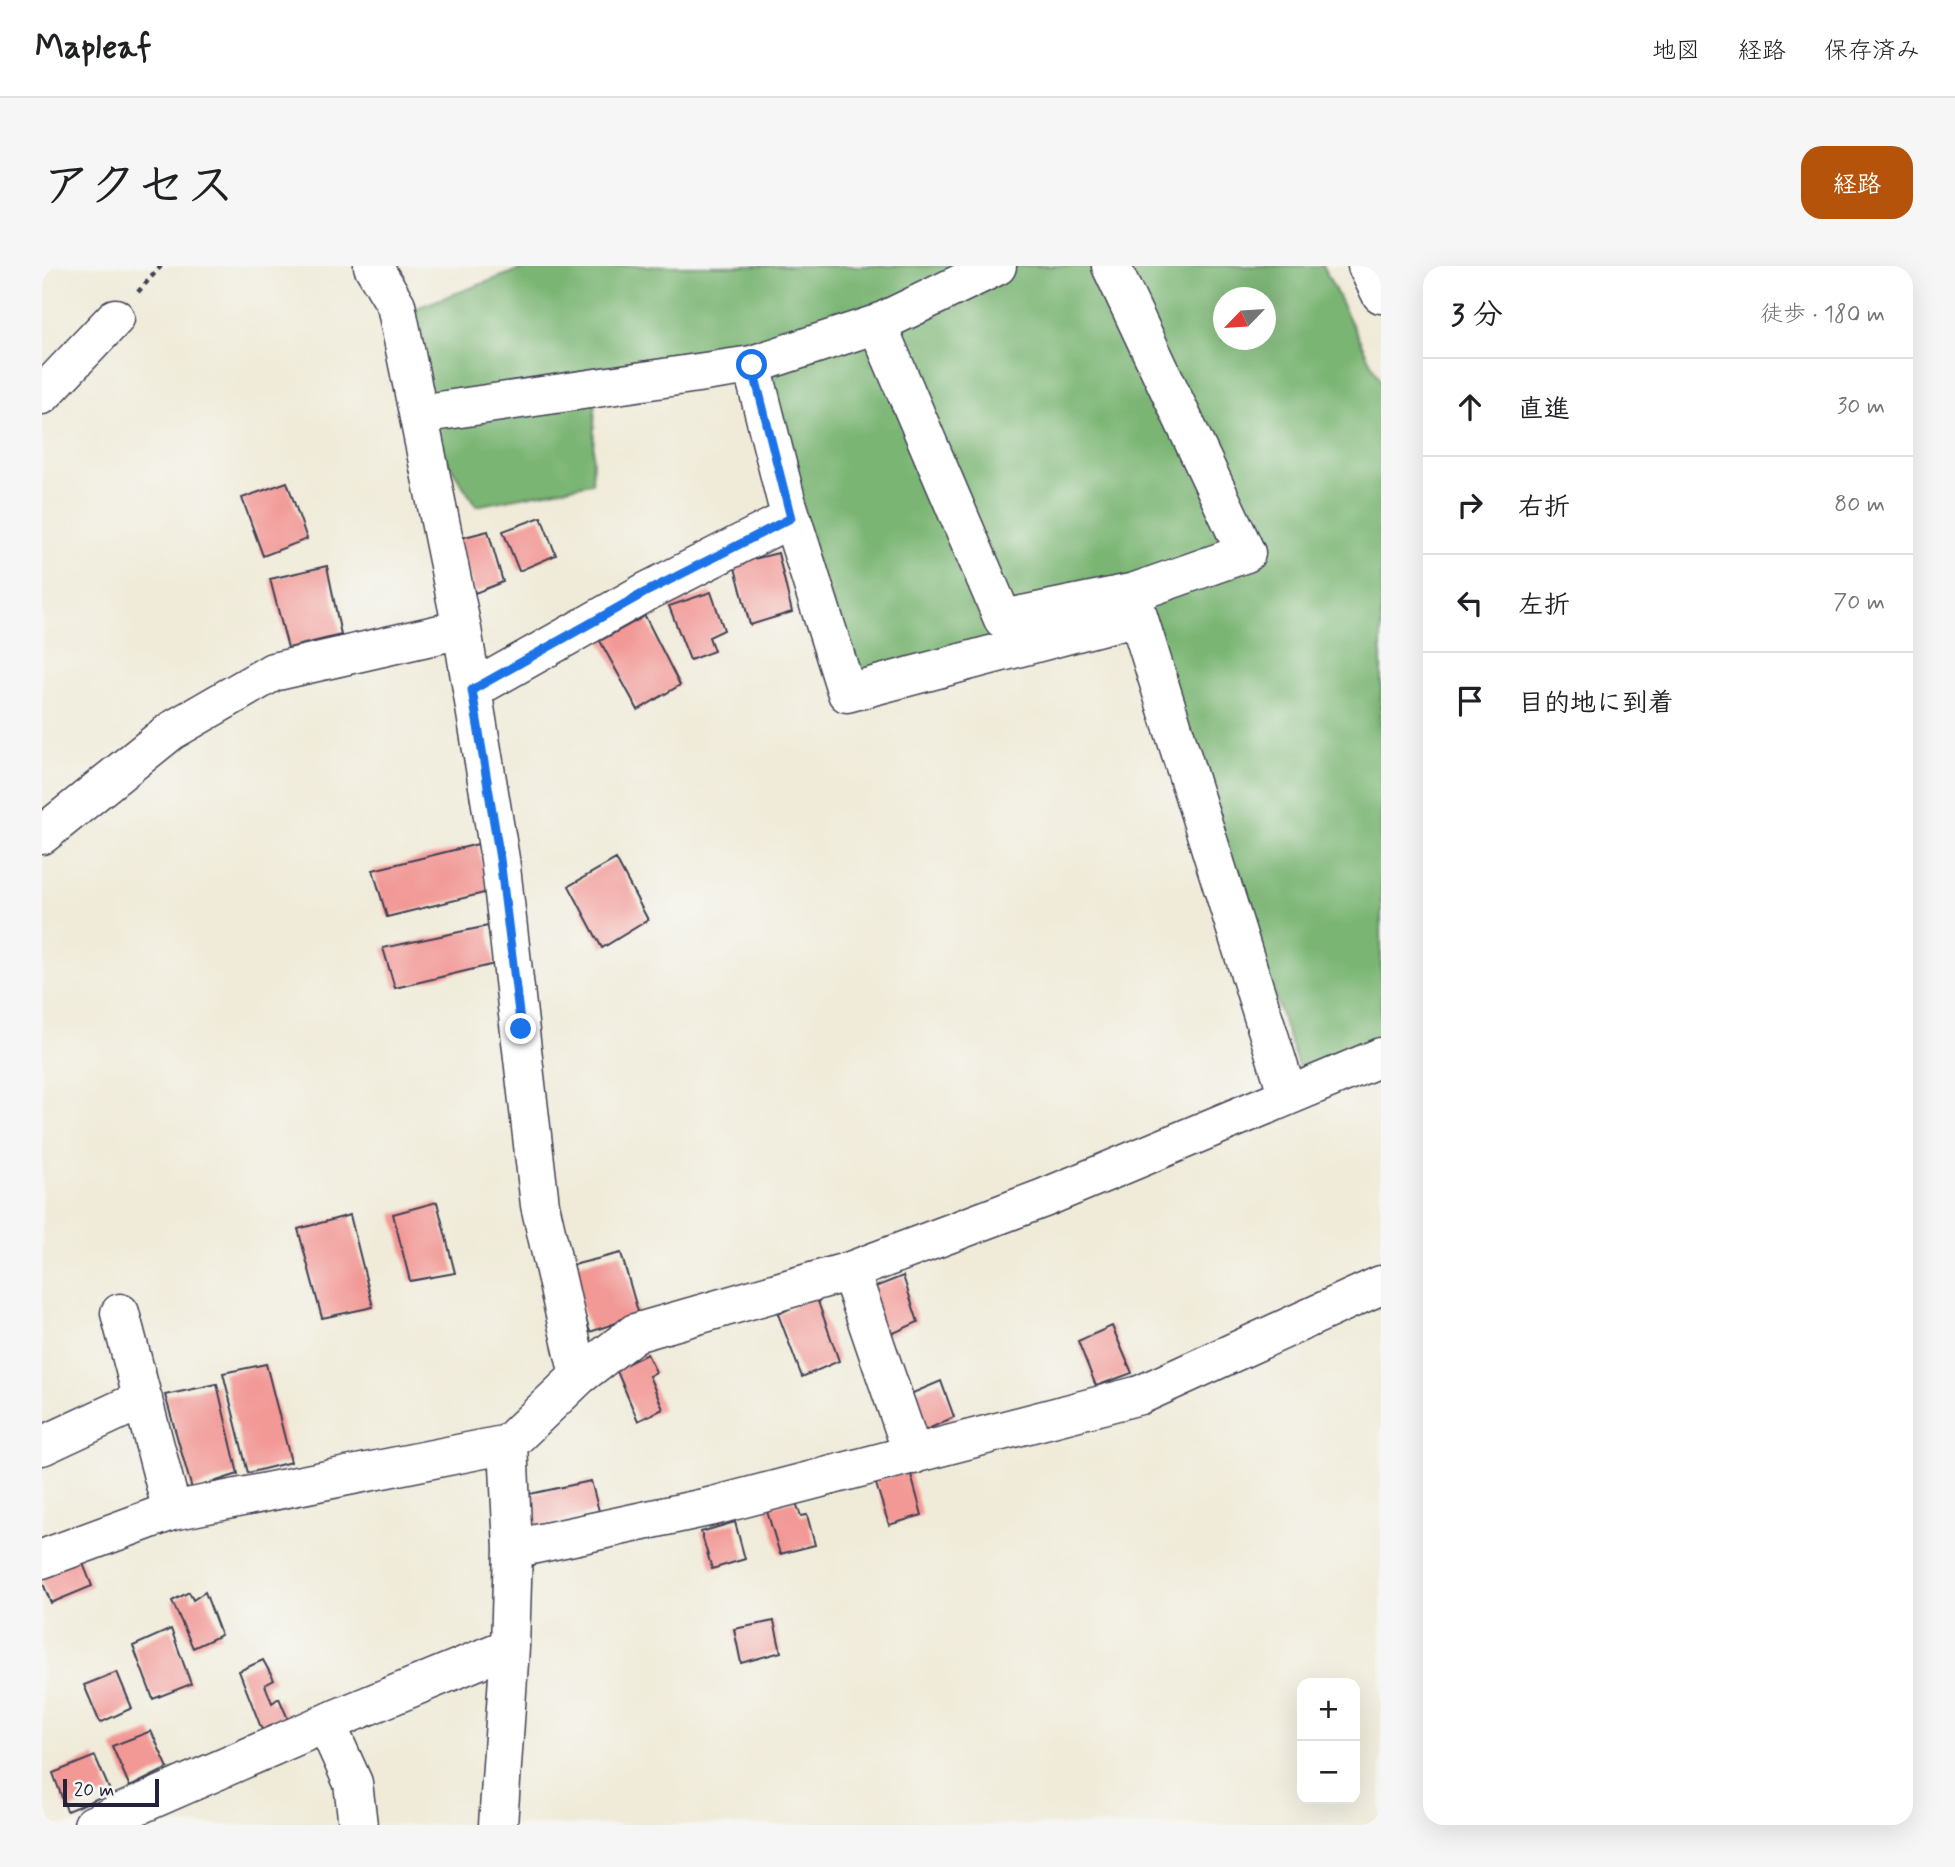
<!DOCTYPE html>
<html lang="ja">
<meta charset="utf-8">
<style>
body{margin:0;font-family:Mynerve,"Klee One",sans-serif;background:#f6f6f6;color:#202124}
.controls{position:absolute;right:21px;bottom:21px;display:grid;overflow:hidden;border-radius:14px;box-shadow:0 7px 28px #0002}
.controls button{width:63px;height:63px;display:grid;place-items:center;padding:0;border:0;border-bottom:2px solid #e0e0e0;background:#fff;color:#202124;font:35px sans-serif}
.compass{position:absolute;left:1171px;top:21px;width:63px;height:63px;border-radius:50%;background:#fff;box-shadow:0 7px 28px #0002;rotate:245deg}
.scale{position:absolute;left:21px;bottom:18px;width:96px;box-sizing:border-box;padding-left:7px;border:4px solid #22223b;border-top:0;font-size:19px;line-height:24px;white-space:nowrap;color:#22223b;-webkit-text-stroke:5px #f6f6f2;paint-order:stroke}
.stop{position:absolute;width:21px;height:21px;margin:-16px;border:5px solid #1a73e8;border-radius:50%;background:#fff}
.stop.end{background:#1a73e8;border-color:#fff;box-shadow:0 2px 7px #0008}
.list{margin:0;padding:0;list-style:none}
h2{display:flex;justify-content:space-between;align-items:center;height:91px;margin:0;padding:0 28px;font-size:30px}
h2 small{font-size:23px;font-weight:400;color:#757577}
.list li{display:grid;grid-template-columns:46px 1fr auto;gap:21px;align-items:center;box-sizing:border-box;height:98px;padding:0 28px;border-top:2px solid #e0e0e0}
.list b{display:block;font-size:26px;white-space:nowrap}
.list em{font-size:23px;font-style:normal;color:#757577}
.icon{flex:none;width:38px;height:38px;fill:none;stroke:currentColor;stroke-width:2;stroke-linecap:round;stroke-linejoin:round}
.map{position:relative;flex:none;width:1339px;height:1559px;overflow:hidden;border-radius:21px}
header{display:flex;align-items:center;gap:42px;box-sizing:border-box;height:98px;padding:0 35px;background:#fff;border-bottom:2px solid #e0e0e0}
header strong{font-size:33px}
nav{display:flex;gap:38px;margin-inline-start:auto;font-size:24px}
.intro{display:flex;align-items:center;justify-content:space-between;box-sizing:border-box;height:168px;padding:0 42px}
h1{margin:0;font-size:49px}
.button{padding:18px 32px;border-radius:21px;background:#b45309;color:#fff;font-size:24px;font-weight:700}
main{display:flex;gap:42px;padding:0 42px}
aside{flex:1;background:#fff;border-radius:21px;box-shadow:0 7px 28px #0002}
.map>svg:first-child{display:block}
.forest{fill:#7ab573;stroke:#4e6c57;stroke-width:2;fill-rule:evenodd}
.building{fill:#f29895}
.lines{fill:none;stroke-linecap:round;stroke-linejoin:round}
.minor-casing{stroke:#414053;stroke-width:41}
.path{stroke:#414053;stroke-width:4.5;stroke-dasharray:5 5;stroke-linecap:butt}
.minor{stroke:#fff;stroke-width:38}
.route{stroke:#1a73e8;stroke-width:9}
</style>
<header>
<strong>Mapleaf</strong>
<nav><a>地図</a><a>経路</a><a>保存済み</a></nav>
</header>
<div class="intro"><h1>アクセス</h1><a class="button">経路</a></div>
<main>
<div class="map">
<svg width="1339" height="1559" viewBox="0 0 1339 1559">
<rect width="100%" height="100%" fill="#f6f6f2"/>
<filter id="ink" filterUnits="userSpaceOnUse"><feTurbulence type="fractalNoise" baseFrequency=".0143" numOctaves="2"/><feDisplacementMap in="SourceGraphic" scale="14" xChannelSelector="R" yChannelSelector="G"/><feConvolveMatrix kernelMatrix="1 2 1 2 8 2 1 2 1" color-interpolation-filters="sRGB"/></filter>
<filter id="wash" filterUnits="userSpaceOnUse"><feTurbulence type="fractalNoise" baseFrequency=".00686" numOctaves="4" result="noise"/><feDisplacementMap in="SourceGraphic" scale="28" xChannelSelector="R" yChannelSelector="G"/><feGaussianBlur stdDeviation="1.57" result="paint"/><feColorMatrix in="noise" values="0 0 0 0 0 0 0 0 0 0 0 0 0 0 0 0 0 1.4 0 .05"/><feComposite in="paint" operator="in"/></filter>
<g filter="url(#wash)">
<rect width="100%" height="100%" fill="#f0ebd9"/>
<path class="forest" d="M488,0H1281L1339,117V786L1263,821L1104,346L820,414L694,89L553,136L550,217L434,240L400,187L363,46ZM1182,32H1224V74H1182Z"/>
<g id="blocks">
<path class="building" d="M245,216L265,273L221,290L200,232Z
M499,251L514,289L477,305L461,265Z
M446,265L461,316L433,327L415,273Z
M736,287L750,346L708,359L692,298Z
M285,300L299,369L246,382L228,313Z
M669,326L682,364L667,371L672,385L648,394L627,340Z
M603,350L638,419L596,444L558,375Z
M436,578L446,626L345,651L331,604Z
M574,593L606,654L560,682L527,620Z
M446,660L453,698L353,722L341,682Z
M395,936L413,1007L368,1015L351,948Z
M308,949L331,1041L280,1052L256,963Z
M579,987L597,1049L548,1066L527,1000Z
M861,1010L876,1056L843,1071L823,1025Z
M774,1030L797,1095L760,1111L736,1048Z
M1070,1060L1090,1107L1054,1120L1036,1075Z
M605,1088L614,1106L607,1110L621,1143L596,1155L574,1103Z
M224,1098L249,1196L206,1207L181,1107Z
M899,1115L912,1151L882,1165L866,1129Z
M175,1118L196,1208L150,1223L123,1129Z
M868,1205L880,1249L847,1259L833,1215Z
M549,1215L557,1245L490,1263L483,1229Z
M753,1234L759,1250L765,1249L773,1279L738,1288L724,1242Z
M693,1256L703,1293L670,1303L659,1266Z
M38,1290L50,1320L9,1337L0,1315V1307Z
M147,1326L151,1334L163,1326L179,1369L151,1382L130,1335Z
M732,1355L739,1386L699,1397L692,1363Z
M129,1363L149,1418L111,1433L91,1380Z
M221,1394L232,1414L223,1419L230,1437L237,1432L246,1453L220,1464L197,1405Z
M75,1406L90,1442L58,1457L42,1419Z
M109,1465L126,1502L88,1521L70,1480Z
M53,1490L69,1527L25,1545L11,1507Z"/>
</g>
</g>
<g filter="url(#ink)">
<use href="#blocks" fill-opacity="0" stroke="#414053" stroke-width="2"/>
<g class="lines">
<defs>
<path id="minor" d="M331,0L354,39L420,363L458,593L498,939L537,1110
M1325,0L1339,28
M835,58L961,353L1093,326L1204,287L1069,0
M710,99L744,234L805,427L1096,350L1246,830
M0,129L73,52
M377,148L710,99L835,58L955,0
M430,424L602,327L749,252
M0,569L129,465L231,406L420,363
M808,1005L871,1189
M78,1047L130,1245
M0,1180L101,1133
M471,1283L671,1240L1098,1129L1339,1019
M0,1293L130,1245L466,1178L537,1110L593,1067L808,1005L1002,932L1339,791
M284,1457L311,1517L316,1559
M51,1559L284,1457L468,1381
M456,1559L468,1381L471,1283L466,1178"/>
</defs>
<use href="#minor" class="minor-casing"/>
<path class="path" d="M96,26L119,0"/>
<use href="#minor" class="minor"/>
</g>
</g>
<g class="lines" filter="url(#ink)">
<path class="route" d="M479,763L458,593L430,424L602,327L749,252L710,99"/>
</g>
</svg>
<div class="controls">
<button>+</button>
<button>−</button>
</div>
<svg class="compass" viewBox="-18 -18 36 36"><path d="M0-13l5 13h-10z" fill="#e53935"/><path d="M0 13l5-13h-10z" fill="#757577"/></svg>
<div class="scale">20 m</div>
<div class="stop" style="left:710px;top:99px"></div>
<div class="stop end" style="left:479px;top:763px"></div>
</div>
<aside>
<h2>3 分<small>徒歩 · 180 m</small></h2>
<ul class="list">
<li><svg class="icon" aria-label="ahead" viewBox="0 0 24 24"><path d="M12 20V5M6 11l6-6 6 6"/></svg><div><b>直進</b></div><em>30 m</em></li>
<li><svg class="icon" aria-label="right" viewBox="0 0 24 24"><path d="M7 20v-9h11M14 6l5 5-5 5"/></svg><div><b>右折</b></div><em>80 m</em></li>
<li><svg class="icon" aria-label="left" viewBox="0 0 24 24"><path d="M17 20v-9H6M10 6l-5 5 5 5"/></svg><div><b>左折</b></div><em>70 m</em></li>
<li><svg class="icon" aria-label="arrive" viewBox="0 0 24 24"><path d="M6 21V4h12l-3 4 3 4H6"/></svg><div><b>目的地に到着</b></div></li>
</ul>
</aside>
</main>
